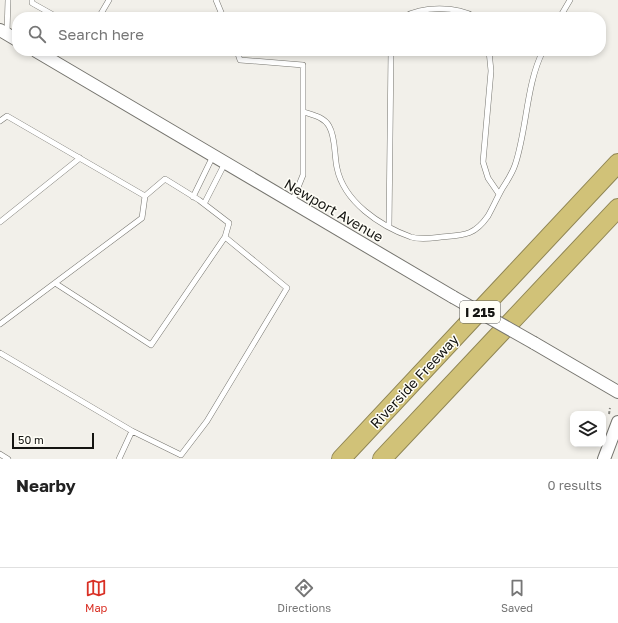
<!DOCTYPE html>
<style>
body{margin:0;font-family:"Golos Text",sans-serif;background:#f2f2f2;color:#222}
.controls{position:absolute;right:12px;bottom:12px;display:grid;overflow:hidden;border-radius:8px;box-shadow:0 2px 6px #0003}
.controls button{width:36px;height:36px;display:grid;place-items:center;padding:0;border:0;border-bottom:1px solid #e0e0e0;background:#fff;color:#222;font:20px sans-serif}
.scale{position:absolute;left:12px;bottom:10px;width:82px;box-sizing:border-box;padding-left:4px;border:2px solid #141411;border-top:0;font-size:11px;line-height:14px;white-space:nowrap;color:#141411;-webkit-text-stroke:3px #fffef7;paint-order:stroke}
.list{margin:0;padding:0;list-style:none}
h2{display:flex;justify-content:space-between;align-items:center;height:52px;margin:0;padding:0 16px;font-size:17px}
h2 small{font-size:13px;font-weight:400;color:#767676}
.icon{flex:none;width:22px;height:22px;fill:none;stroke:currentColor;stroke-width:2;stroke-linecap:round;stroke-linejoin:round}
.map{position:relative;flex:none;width:618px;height:459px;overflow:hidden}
.search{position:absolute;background:#fff;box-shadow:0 2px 6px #0003;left:12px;right:12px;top:12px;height:44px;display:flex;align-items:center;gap:10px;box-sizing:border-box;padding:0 14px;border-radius:16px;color:#767676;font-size:15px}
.sheet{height:108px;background:#fff}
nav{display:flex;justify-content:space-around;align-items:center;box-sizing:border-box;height:56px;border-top:1px solid #e0e0e0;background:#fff;font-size:11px;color:#767676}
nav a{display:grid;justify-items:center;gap:2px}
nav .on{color:#d93025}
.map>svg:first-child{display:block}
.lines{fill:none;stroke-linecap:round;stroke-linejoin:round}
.service-casing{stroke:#76756f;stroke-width:6}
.tertiary-casing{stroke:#76756f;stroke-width:14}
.motorway-casing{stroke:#8f8554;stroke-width:20}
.path{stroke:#84837e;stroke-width:2;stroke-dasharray:3 2;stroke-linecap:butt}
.service{stroke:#fff;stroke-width:5}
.tertiary{stroke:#fff;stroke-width:12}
.motorway{stroke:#d1c278;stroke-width:18}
.tertiary-bridge-casing{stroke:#76756f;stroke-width:14;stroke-linecap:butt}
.tertiary-bridge{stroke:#fff;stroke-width:12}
.labels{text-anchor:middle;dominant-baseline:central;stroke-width:3;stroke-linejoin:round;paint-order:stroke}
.shield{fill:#fffef7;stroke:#5a5a56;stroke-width:1}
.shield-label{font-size:13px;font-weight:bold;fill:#141411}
.street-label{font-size:14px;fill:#141411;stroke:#fffef7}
</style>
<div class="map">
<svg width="618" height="459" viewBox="0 0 618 459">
<rect width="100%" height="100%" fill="#f2f0ea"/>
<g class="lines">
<defs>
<path id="service" d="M32,0V3L57,17
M216,0L223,17
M99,17L109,0
M404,17C422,6 457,6 475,17
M560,17L570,0
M7,33L8,0
M237,51L240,60L303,65V175L292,202
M489,51L491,71L483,162L488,178L499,194
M304,112C313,115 324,117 329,126C336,138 334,155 337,168C344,202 380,226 411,237C421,240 432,238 441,237C464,235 474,236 488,216C493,207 497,198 502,189C507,181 512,174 515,165C527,130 526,84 543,51
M0,121L7,116L145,196
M193,197L213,156
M204,204L225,163
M0,222L80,158
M389,226L391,51
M55,283L151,345L225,237
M0,324L142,218L145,196L165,179L199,200L229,223L225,237L287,288L207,421L181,455L132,431
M0,353L132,431L119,459
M0,454L8,459"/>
<path id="tertiary" d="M0,30L17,40
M36,51L453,297
M534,343L618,392
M604,459L618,422"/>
<path id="motorway" d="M341,459L618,163
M382,459L618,208"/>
</defs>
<use href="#service" class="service-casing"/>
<use href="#tertiary" class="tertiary-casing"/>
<use href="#motorway" class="motorway-casing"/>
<path class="path" d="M609,414L610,408"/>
<use href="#service" class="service"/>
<use href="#tertiary" class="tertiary"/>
<use href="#motorway" class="motorway"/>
<defs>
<path id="tertiary-bridge" d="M453,297L534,343"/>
</defs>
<use href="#tertiary-bridge" class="tertiary-bridge-casing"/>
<use href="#tertiary-bridge" class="tertiary-bridge"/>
</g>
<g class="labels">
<rect class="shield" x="460" y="301" width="40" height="22" rx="3"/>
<g class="shield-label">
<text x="480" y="312">I 215</text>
</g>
<g class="street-label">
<text transform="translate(334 210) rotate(30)">Newport Avenue</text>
<text transform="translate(414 381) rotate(-47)">Riverside Freeway</text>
</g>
</g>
</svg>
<div class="controls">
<button><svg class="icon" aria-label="layers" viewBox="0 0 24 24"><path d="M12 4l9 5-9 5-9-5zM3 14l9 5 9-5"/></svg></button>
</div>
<div class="scale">50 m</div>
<div class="search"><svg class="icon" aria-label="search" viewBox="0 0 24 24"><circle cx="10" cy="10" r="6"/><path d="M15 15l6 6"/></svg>Search here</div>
</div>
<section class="sheet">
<h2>Nearby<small>0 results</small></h2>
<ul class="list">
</ul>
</section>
<nav>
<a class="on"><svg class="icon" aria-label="map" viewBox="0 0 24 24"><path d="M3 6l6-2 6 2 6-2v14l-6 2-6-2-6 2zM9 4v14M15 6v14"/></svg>Map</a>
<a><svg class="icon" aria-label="directions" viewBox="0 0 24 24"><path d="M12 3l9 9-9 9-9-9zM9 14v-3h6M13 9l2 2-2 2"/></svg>Directions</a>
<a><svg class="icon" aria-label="saved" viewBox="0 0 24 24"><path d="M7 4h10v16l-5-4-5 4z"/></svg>Saved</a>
</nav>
